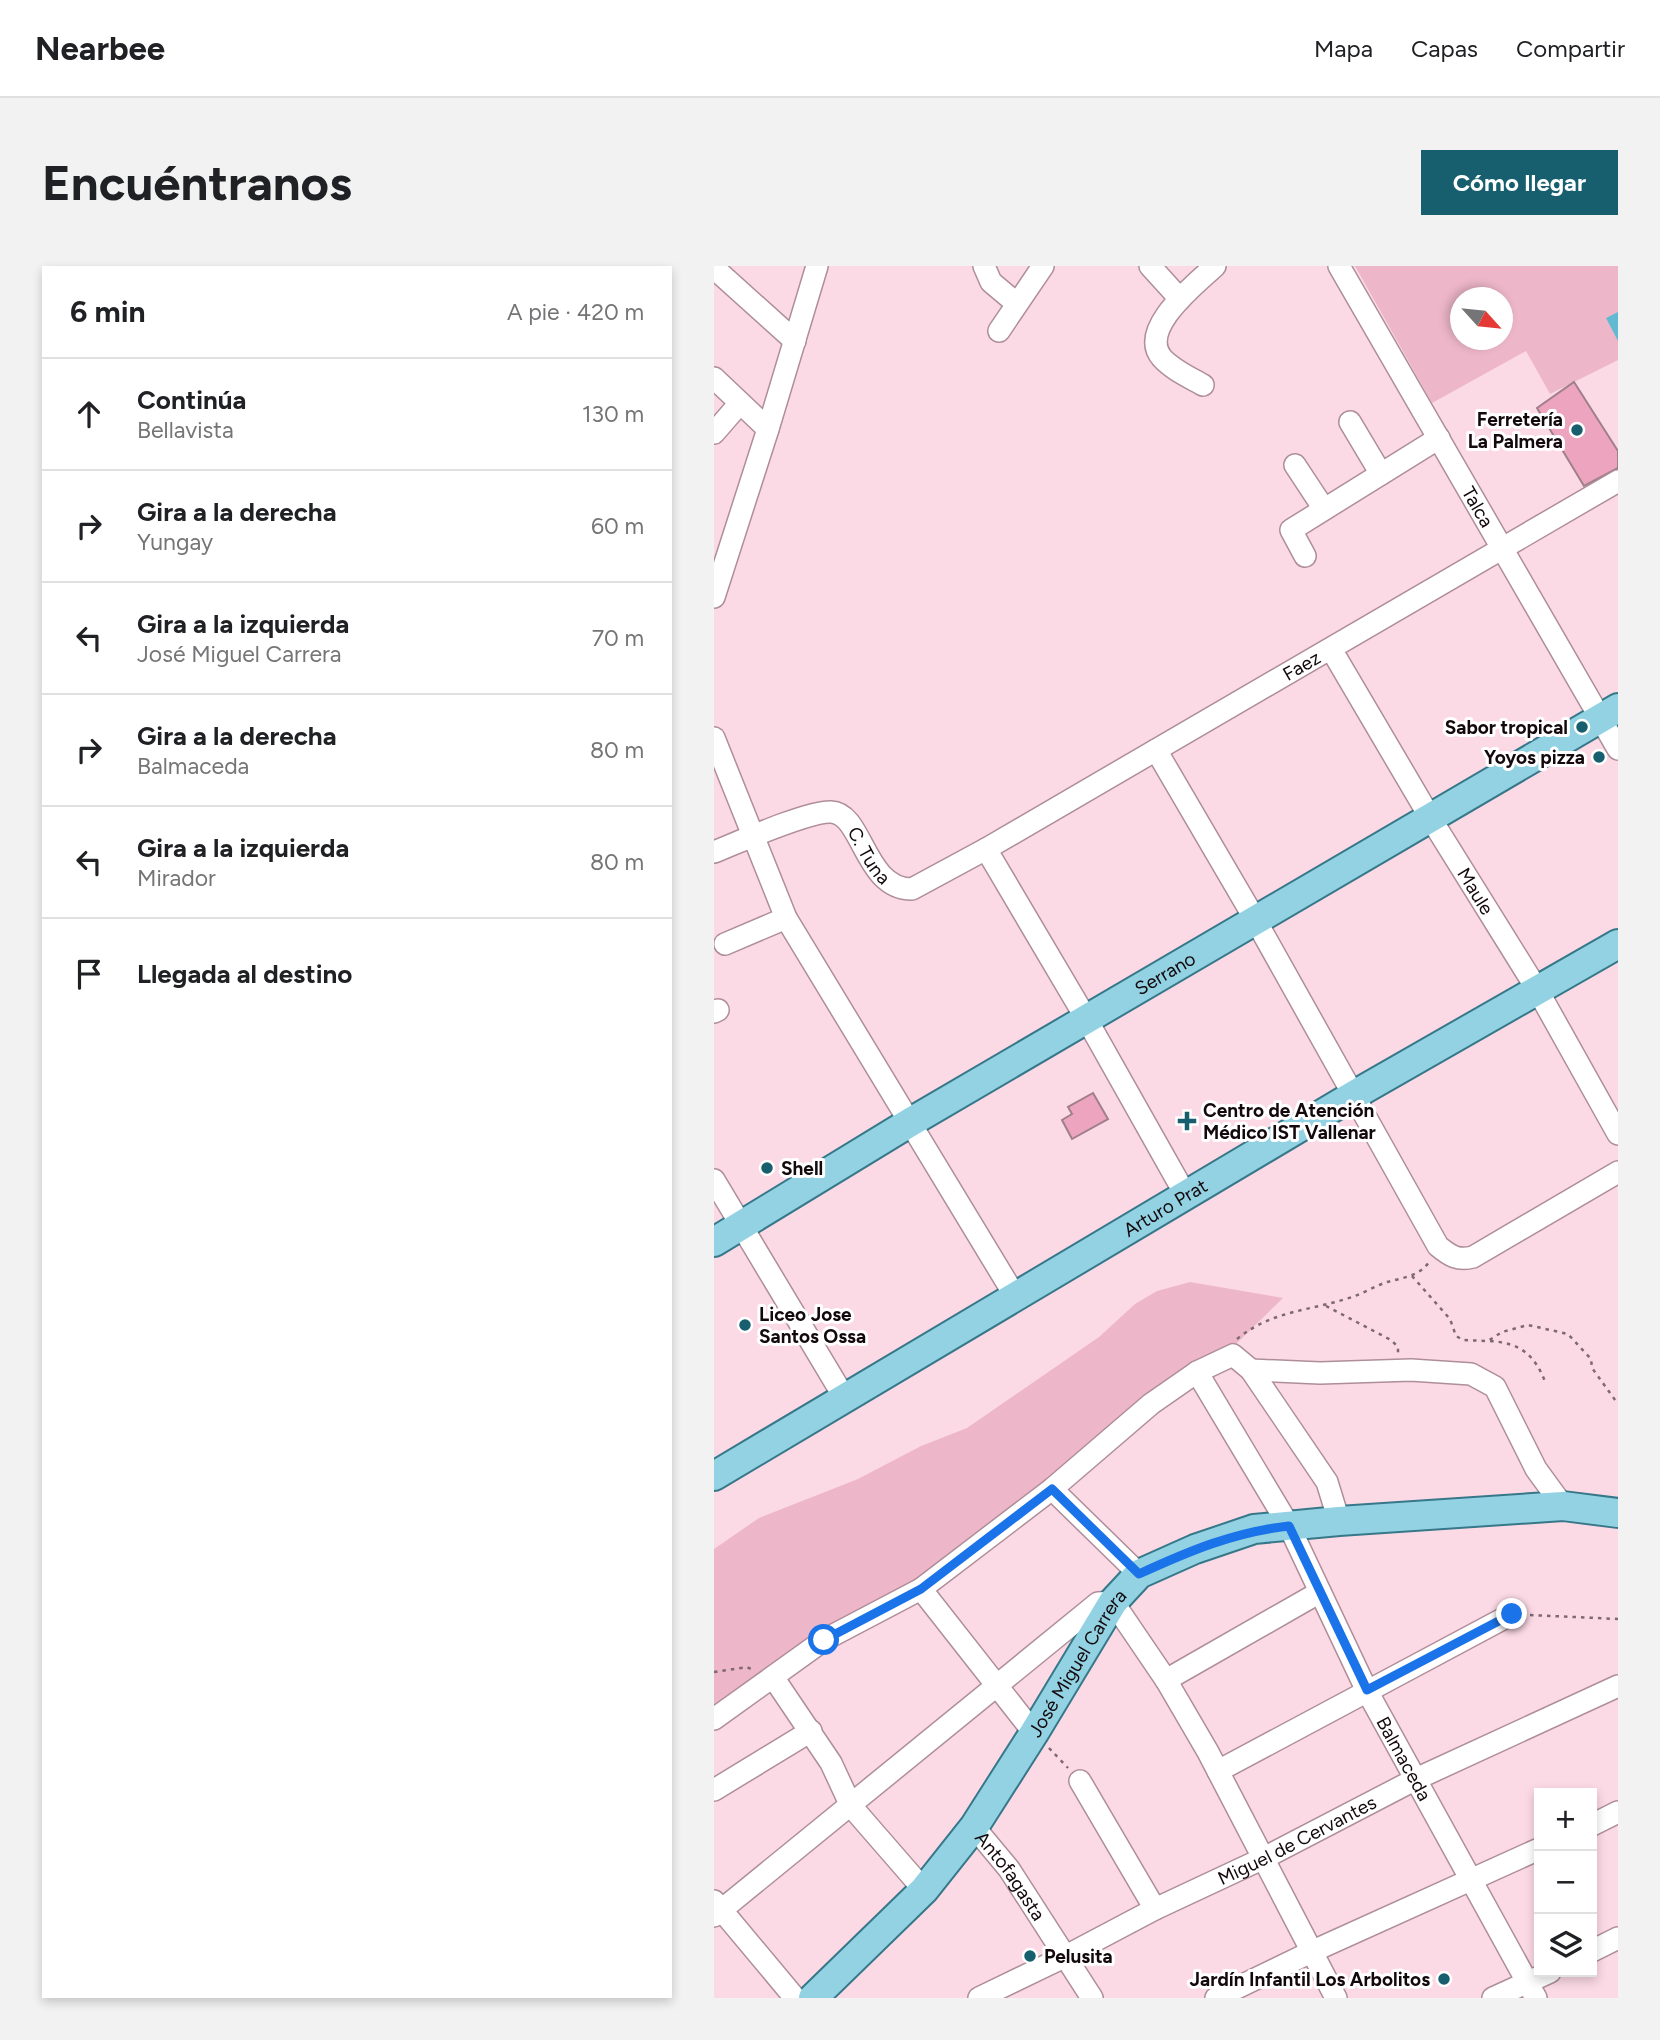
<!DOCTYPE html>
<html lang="es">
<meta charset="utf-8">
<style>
body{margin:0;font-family:Figtree,sans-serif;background:#f2f2f2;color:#202124}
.controls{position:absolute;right:21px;bottom:21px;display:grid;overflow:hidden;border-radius:0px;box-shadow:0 4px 10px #0003}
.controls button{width:63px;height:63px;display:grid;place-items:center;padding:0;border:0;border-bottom:2px solid #e0e0e0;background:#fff;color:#202124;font:35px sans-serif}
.compass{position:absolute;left:736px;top:21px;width:63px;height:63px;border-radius:50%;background:#fff;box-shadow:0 4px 10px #0003;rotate:117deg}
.stop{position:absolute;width:21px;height:21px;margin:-16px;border:5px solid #1a73e8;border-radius:50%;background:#fff}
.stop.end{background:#1a73e8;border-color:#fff;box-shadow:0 2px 7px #0008}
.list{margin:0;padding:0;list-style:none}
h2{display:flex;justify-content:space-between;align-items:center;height:91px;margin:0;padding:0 28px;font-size:30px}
h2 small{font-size:23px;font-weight:400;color:#757577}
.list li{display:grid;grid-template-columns:46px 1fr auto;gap:21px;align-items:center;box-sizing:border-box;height:112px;padding:0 28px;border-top:2px solid #e0e0e0}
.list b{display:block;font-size:26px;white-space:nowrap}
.list p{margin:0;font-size:23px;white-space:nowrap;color:#757577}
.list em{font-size:23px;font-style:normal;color:#757577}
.icon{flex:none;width:38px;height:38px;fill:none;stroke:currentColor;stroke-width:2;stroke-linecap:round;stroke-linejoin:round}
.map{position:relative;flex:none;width:904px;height:1732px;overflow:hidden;border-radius:0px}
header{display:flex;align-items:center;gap:42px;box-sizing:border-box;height:98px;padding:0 35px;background:#fff;border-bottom:2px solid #e0e0e0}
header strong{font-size:33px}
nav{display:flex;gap:38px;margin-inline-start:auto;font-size:24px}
.intro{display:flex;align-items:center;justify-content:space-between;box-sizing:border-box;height:168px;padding:0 42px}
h1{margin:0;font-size:49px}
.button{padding:18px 32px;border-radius:0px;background:#175f6f;color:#fff;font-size:24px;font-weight:700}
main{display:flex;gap:42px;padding:0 42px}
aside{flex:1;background:#fff;border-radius:0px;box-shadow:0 4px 10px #0003}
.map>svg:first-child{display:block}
.green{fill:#eeb7c9;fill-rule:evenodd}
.water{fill:#61bad1}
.building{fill:#eda4be;stroke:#9f7f8a;stroke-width:2}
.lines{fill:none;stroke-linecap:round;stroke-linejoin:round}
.minor-casing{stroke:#ae8e99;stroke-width:24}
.major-casing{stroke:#36788a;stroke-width:32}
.path{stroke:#7e6970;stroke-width:2.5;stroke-dasharray:3.5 5;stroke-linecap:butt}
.minor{stroke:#fff;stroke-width:21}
.major{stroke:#92d2e2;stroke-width:28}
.route{stroke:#1a73e8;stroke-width:9}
.poi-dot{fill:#175f6f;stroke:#fff;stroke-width:2.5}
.labels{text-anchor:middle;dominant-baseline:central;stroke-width:6;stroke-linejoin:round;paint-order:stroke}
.poi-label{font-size:19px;font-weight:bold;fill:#13090d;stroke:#fff;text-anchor:end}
.street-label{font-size:19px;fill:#13090d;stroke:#fff}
</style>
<header>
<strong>Nearbee</strong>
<nav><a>Mapa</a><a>Capas</a><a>Compartir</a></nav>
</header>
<div class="intro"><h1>Encuéntranos</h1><a class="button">Cómo llegar</a></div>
<main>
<aside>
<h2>6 min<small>A pie · 420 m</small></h2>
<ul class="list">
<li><svg class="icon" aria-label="ahead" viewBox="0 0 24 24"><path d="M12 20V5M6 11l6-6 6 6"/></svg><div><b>Continúa</b><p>Bellavista</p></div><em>130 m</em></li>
<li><svg class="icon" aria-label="right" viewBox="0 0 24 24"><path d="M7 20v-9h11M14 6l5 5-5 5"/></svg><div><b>Gira a la derecha</b><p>Yungay</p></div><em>60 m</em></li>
<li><svg class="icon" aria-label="left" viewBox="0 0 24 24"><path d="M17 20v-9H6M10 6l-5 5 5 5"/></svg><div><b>Gira a la izquierda</b><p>José Miguel Carrera</p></div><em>70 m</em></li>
<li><svg class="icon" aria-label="right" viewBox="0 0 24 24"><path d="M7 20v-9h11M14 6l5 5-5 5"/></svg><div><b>Gira a la derecha</b><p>Balmaceda</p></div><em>80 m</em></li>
<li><svg class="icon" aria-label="left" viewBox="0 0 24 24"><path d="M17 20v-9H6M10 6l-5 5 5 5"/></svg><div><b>Gira a la izquierda</b><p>Mirador</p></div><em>80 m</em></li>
<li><svg class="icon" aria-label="arrive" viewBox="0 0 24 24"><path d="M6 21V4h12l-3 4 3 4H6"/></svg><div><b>Llegada al destino</b></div></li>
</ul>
</aside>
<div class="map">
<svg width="904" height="1732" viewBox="0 0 904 1732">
<rect width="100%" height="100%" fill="#fcdae5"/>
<path class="green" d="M641,0H904V94L836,128L812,85L718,137ZM746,32H788V74H746Z
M476,1016L569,1032L520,1080L203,1316L0,1443V1283L45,1252L144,1213L207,1180L253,1162L385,1071L421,1038L443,1025Z"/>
<path class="water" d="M904,46V75L892,52Z"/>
<path class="building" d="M860,116L904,185V202L870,220L823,142Z
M379,827L394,853L358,873L348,854L358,848L354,841Z"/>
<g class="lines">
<defs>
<g id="minor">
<path d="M270,0L277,16L302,37"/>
<path d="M436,0L466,33"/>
<path id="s1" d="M625,0L904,483"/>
<path d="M0,2L81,75"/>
<path d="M285,65L329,0"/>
<path d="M0,112L54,163"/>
<path d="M489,119C475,111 459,104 448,92C423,63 483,17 501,0"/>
<path d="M636,156L667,208"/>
<path d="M0,167L26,137"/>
<path d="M581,199L610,243"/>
<path d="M591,290L577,264L725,172"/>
<path d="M0,331L54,163L103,0"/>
<path id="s2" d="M617,383L717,553L824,725L904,868"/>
<path d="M0,472L72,652L301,1030"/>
<path d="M442,484L542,655L724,980C736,990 744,995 759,991L904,906"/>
<path d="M272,583L373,754L471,928"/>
<path id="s3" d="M0,586C25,576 94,545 117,546C149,547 150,623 198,623L272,583L904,215"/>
<path d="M11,678L72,652"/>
<path d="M0,746L4,744"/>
<path d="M0,914L130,1131"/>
<path d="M537,1104L606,1107L697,1104L757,1108L781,1121L822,1203L849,1240"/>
<path id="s4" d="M483,1106L575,1260L653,1425L822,1732"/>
<path d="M338,1223L425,1308"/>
<path d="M207,1323L320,1467"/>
<path d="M59,1411L117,1497L137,1540L210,1624"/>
<path d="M452,1414L606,1326"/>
<path d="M0,1453L110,1374L207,1323L338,1223L437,1138L483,1106L519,1089L537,1104L613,1216L625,1255"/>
<path d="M504,1505L798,1348"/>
<path d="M366,1515L441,1643"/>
<path d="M0,1524L97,1465"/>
<path d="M878,1559L904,1546"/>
<path id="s5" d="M260,1561L295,1603L378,1732"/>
<path d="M0,1635L81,1732"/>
<path d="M0,1650L384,1337L399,1336L452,1414L494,1486L622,1732"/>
<path d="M878,1685L904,1672"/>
<path id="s6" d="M265,1732L352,1690L441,1643L550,1592L702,1513L904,1420"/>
<path d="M502,1732L597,1686L825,1583"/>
<path d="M779,1732L836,1706"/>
</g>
<g id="major">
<path id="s7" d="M0,976L195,857L904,442"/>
<path id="s8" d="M0,1210L640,829L904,678"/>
<path id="s9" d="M99,1732L210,1624L260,1561L320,1467L399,1336L425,1308L481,1283L540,1263L625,1255L849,1240L904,1247"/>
</g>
</defs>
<use href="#minor" class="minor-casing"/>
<use href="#major" class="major-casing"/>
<path class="path" d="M698,1010L736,1053L742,1070L749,1074L774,1075L788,1066L814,1059L854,1068L877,1093L878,1102L904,1138
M612,1040L677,1074L684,1081V1089
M523,1073C558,1044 597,1045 638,1031C650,1027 661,1020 673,1016C688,1012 706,1010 715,996
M776,1075C807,1077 821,1089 832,1118
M816,1349L904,1353
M0,1406L33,1401L39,1404
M335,1482L354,1502"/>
<use href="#minor" class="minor"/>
<use href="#major" class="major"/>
</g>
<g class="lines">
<path class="route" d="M110,1374L207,1323L338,1223L425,1308C475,1285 520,1266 575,1260L653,1424L798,1348"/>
</g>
<g class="poi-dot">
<circle cx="863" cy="164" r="7"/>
<circle cx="868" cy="461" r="7"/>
<circle cx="885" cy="491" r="7"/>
<path d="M469.5 844.5h7v7h7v7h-7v7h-7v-7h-7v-7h7z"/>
<circle cx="53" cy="902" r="7"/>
<circle cx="31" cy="1059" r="7"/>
<circle cx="316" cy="1690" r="7"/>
<circle cx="730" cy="1713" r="7"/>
</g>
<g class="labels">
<g class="poi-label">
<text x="849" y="153">Ferretería<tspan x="849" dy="22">La Palmera</tspan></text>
<text x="854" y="461">Sabor tropical</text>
<text x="871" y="491">Yoyos pizza</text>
<text x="489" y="844" text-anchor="start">Centro de Atención<tspan x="489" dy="22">Médico IST Vallenar</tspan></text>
<text x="67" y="902" text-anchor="start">Shell</text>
<text x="45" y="1048" text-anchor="start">Liceo Jose<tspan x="45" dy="22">Santos Ossa</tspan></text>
<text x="330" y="1690" text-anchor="start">Pelusita</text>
<text x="716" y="1713">Jardín Infantil Los Arbolitos</text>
</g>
<g class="street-label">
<text stroke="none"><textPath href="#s1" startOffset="278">Talca</textPath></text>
<text stroke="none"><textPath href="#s3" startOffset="691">Faez</textPath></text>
<text stroke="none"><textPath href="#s3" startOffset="184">C. Tuna</textPath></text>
<text stroke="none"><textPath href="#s2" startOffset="282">Maule</textPath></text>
<text stroke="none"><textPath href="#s7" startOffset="525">Serrano</textPath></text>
<text stroke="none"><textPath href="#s8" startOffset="525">Arturo Prat</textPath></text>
<text stroke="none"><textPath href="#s9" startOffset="429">José Miguel Carrera</textPath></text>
<text stroke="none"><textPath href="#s4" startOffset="439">Balmaceda</textPath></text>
<text stroke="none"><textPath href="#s6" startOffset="355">Miguel de Cervantes</textPath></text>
<text stroke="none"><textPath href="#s5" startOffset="61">Antofagasta</textPath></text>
</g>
</g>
</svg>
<div class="controls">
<button>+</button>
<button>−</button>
<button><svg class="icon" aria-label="layers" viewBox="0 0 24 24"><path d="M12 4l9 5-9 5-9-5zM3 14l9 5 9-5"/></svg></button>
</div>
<svg class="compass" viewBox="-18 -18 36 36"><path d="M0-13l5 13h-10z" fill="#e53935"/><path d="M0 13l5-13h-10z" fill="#757577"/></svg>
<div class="stop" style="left:110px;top:1374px"></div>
<div class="stop end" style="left:798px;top:1348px"></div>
</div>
</main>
